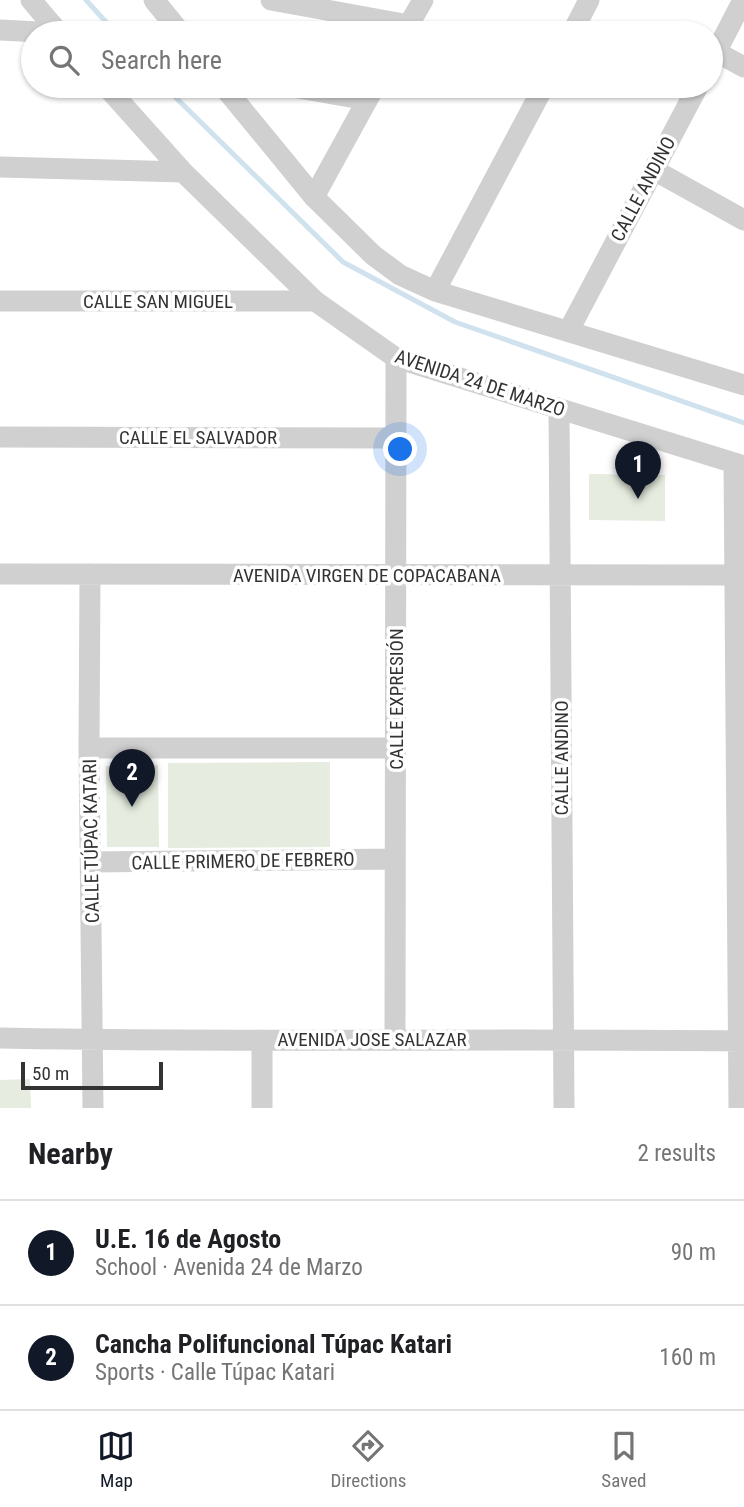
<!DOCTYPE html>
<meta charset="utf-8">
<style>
body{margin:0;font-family:"Roboto Condensed",sans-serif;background:#f2f2f2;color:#202124}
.scale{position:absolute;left:21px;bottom:18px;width:142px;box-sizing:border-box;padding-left:7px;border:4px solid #333;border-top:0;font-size:19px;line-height:24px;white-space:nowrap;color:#333;-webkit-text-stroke:5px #fff;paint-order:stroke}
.you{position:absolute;left:401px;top:450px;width:24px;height:24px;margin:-18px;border:5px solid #fff;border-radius:50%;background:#1a73e8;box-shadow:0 0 0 10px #1a73e833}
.badge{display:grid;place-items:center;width:46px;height:46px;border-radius:50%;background:#111827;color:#fff;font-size:23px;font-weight:700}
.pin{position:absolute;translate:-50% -58px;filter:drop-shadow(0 2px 4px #0008)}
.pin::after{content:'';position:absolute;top:37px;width:24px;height:21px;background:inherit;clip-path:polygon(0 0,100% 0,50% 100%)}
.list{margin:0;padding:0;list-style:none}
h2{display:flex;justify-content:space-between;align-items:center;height:91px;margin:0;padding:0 28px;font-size:30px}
h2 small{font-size:23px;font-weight:400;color:#757577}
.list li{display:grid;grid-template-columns:46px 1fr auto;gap:21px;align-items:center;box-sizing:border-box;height:105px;padding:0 28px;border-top:2px solid #e0e0e0}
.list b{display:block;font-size:26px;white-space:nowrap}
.list p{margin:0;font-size:23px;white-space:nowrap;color:#757577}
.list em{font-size:23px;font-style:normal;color:#757577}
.icon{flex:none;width:38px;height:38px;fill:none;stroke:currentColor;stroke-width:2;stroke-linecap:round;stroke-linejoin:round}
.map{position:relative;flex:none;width:744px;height:1108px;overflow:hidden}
.search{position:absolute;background:#fff;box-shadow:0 2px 5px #0004;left:21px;right:21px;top:21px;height:77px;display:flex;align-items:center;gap:18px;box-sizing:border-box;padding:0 24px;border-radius:38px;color:#757577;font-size:26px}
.sheet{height:301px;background:#fff}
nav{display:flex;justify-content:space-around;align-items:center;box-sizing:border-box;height:98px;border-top:2px solid #e0e0e0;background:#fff;font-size:19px;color:#757577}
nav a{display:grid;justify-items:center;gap:4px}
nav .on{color:#111827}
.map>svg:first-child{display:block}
.green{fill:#e6ecdf}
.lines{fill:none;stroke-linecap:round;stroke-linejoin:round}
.stream{stroke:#cfe2ee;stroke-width:5}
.minor{stroke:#d0d0d0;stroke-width:21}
.labels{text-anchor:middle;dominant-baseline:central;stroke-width:7;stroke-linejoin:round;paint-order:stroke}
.street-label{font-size:19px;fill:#333;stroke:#fff}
</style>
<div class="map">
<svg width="744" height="1108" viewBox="0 0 744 1108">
<rect width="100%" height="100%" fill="#fff"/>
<path class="green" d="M589,474L665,475V521L589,520Z
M330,762V847L168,848V763Z
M158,765L159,847H107L106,766Z
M30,1079L31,1108H0V1080Z"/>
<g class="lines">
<path class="stream" d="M86,0L116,33
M164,86L343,262L455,322L744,423"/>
<path class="minor" d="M31,0L59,33
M154,0L181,33
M271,0L409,25
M0,30L59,33
M404,33L423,0
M572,33L589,0
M716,52L744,67
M711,62L743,0
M106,86L183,172L315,301L396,358L744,466
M223,86L314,197L373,255L400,275L435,291L744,385
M287,86L367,100
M0,167L183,172
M654,170L744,220
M314,197L375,86
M435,291L544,86
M0,301H315
M569,330L698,86
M559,409L564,1108
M0,437L396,438
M734,463L739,1108
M0,574L735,575
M90,574L89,748L93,1108
M89,748H396
M91,862L395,859
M0,1038C248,1043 496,1038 744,1041
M262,1040V1108
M395,1040L396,358"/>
</g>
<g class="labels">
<g class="street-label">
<text transform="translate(643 189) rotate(-62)">CALLE ANDINO</text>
<text x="158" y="301">CALLE SAN MIGUEL</text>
<text transform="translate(480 383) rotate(18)">AVENIDA 24 DE MARZO</text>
<text x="198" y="437">CALLE EL SALVADOR</text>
<text x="367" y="575">AVENIDA VIRGEN DE COPACABANA</text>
<text transform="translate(396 699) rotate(-90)">CALLE EXPRESIÓN</text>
<text transform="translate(561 758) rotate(-90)">CALLE ANDINO</text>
<text transform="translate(91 841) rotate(-91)">CALLE TÚPAC KATARI</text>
<text transform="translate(243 861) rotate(-1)">CALLE PRIMERO DE FEBRERO</text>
<text x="372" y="1039">AVENIDA JOSE SALAZAR</text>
</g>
</g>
</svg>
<div class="scale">50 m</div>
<div class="you"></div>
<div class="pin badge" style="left:638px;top:499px">1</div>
<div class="pin badge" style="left:132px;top:807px">2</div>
<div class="search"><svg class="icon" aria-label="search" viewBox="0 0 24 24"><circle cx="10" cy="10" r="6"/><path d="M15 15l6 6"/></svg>Search here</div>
</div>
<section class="sheet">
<h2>Nearby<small>2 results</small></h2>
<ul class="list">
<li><span class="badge">1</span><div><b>U.E. 16 de Agosto</b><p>School · Avenida 24 de Marzo</p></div><em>90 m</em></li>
<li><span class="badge">2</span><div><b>Cancha Polifuncional Túpac Katari</b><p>Sports · Calle Túpac Katari</p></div><em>160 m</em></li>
</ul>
</section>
<nav>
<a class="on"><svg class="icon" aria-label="map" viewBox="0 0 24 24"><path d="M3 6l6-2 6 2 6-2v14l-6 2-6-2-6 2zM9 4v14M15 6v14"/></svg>Map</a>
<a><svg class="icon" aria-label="directions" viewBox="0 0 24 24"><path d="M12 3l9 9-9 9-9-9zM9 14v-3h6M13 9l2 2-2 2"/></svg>Directions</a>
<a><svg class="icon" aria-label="saved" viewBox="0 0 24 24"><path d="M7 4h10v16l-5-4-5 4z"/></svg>Saved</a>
</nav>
